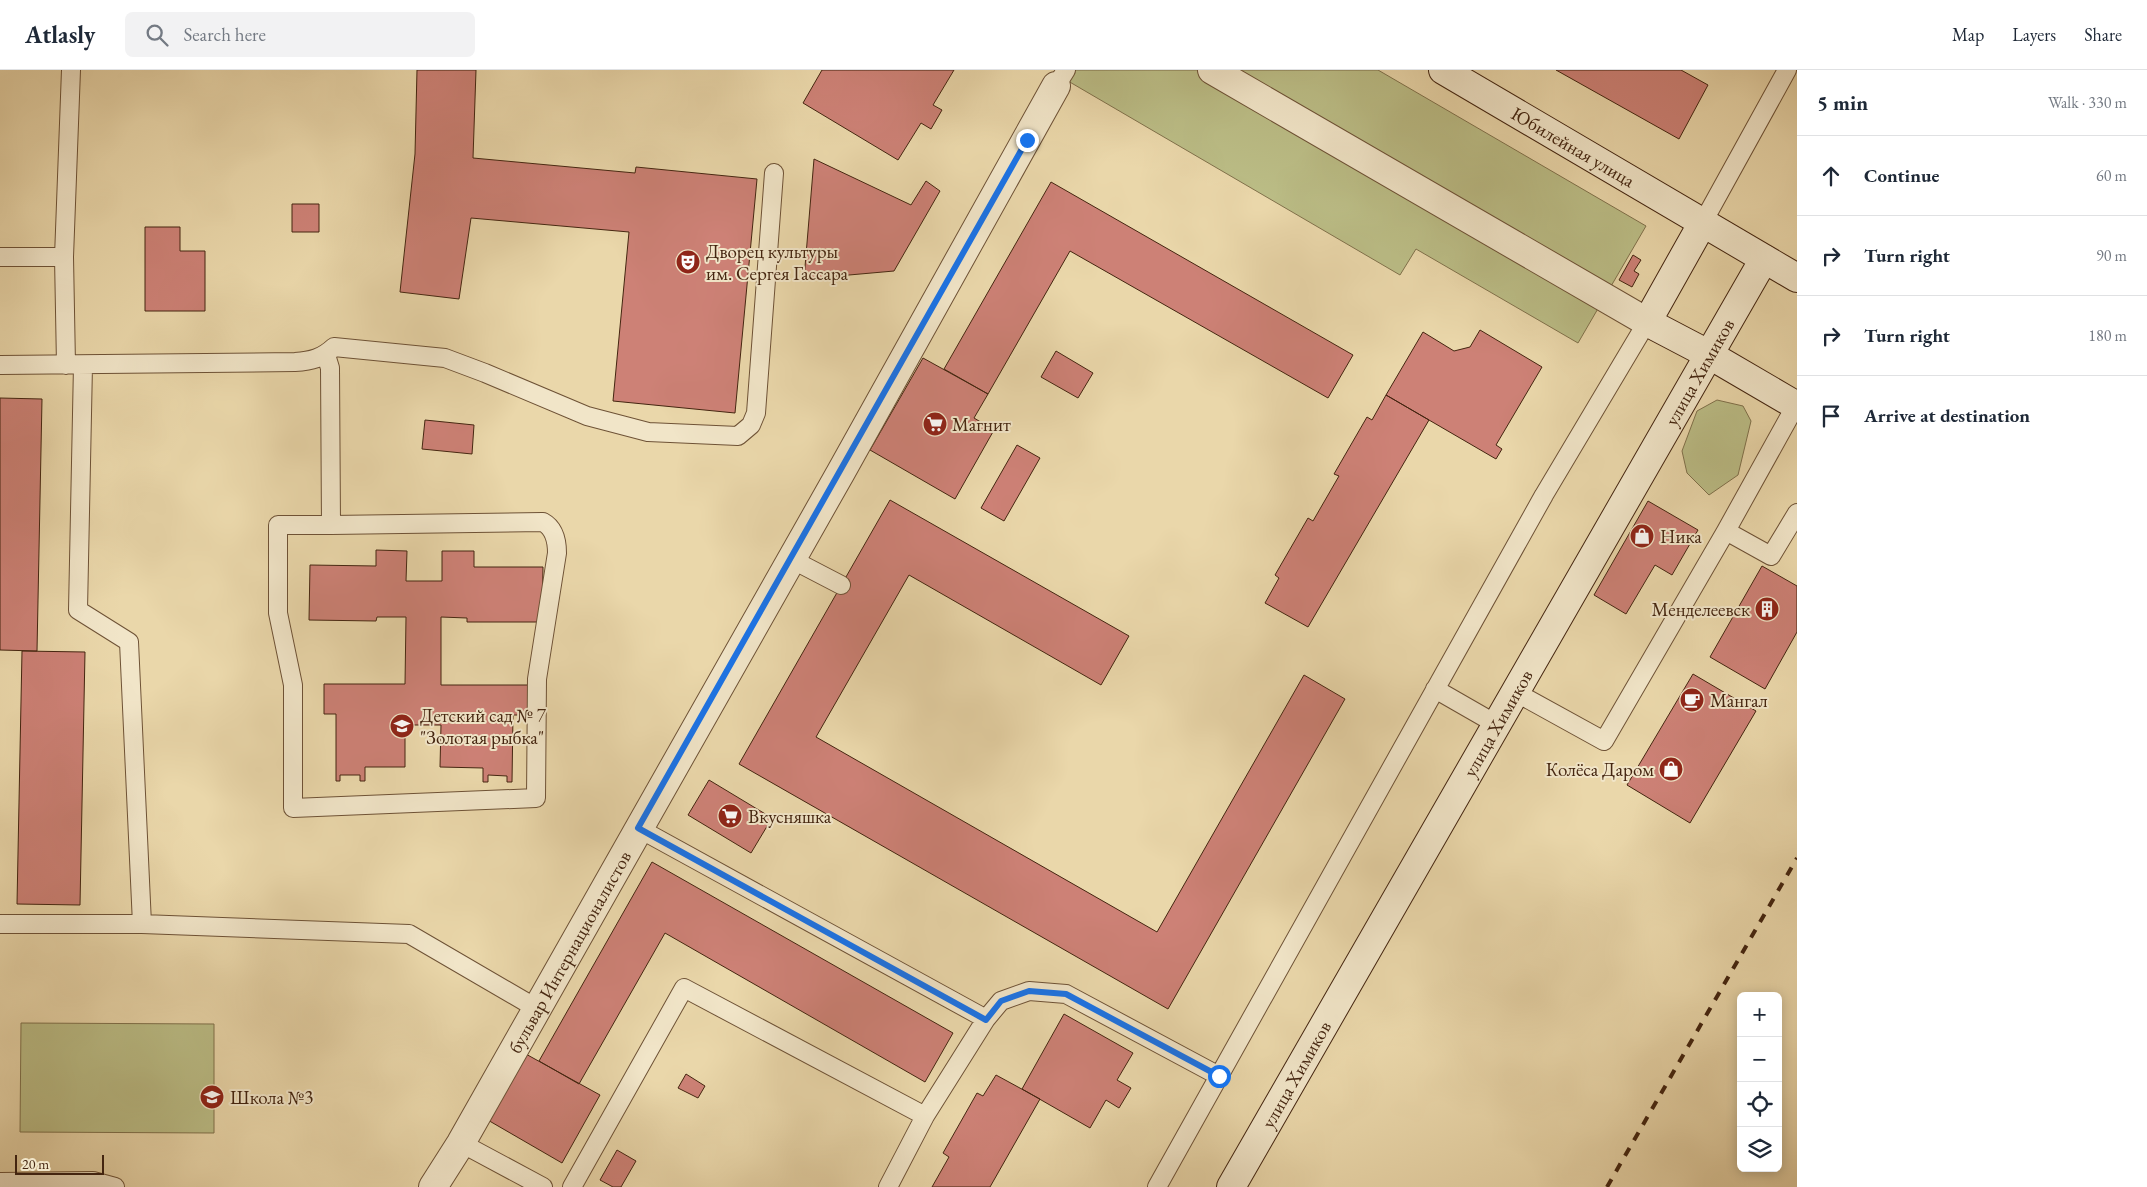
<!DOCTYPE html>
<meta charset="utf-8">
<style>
body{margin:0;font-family:"EB Garamond",serif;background:#f2f2f3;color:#1f2937}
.controls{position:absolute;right:15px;bottom:15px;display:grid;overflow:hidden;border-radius:8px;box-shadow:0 2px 12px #0003}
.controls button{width:45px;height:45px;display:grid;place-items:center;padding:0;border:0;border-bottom:1px solid #e0e1e3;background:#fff;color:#1f2937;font:25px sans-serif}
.scale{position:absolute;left:15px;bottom:12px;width:89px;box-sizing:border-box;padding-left:5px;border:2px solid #442510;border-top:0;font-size:14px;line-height:18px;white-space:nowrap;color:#442510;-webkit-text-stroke:4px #f1e5c8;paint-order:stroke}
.stop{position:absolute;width:15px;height:15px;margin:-11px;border:4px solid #1a73e8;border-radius:50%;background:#fff}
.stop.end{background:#1a73e8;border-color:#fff;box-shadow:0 1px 5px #0008}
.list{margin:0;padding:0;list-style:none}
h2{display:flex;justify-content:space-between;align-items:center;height:65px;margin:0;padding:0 20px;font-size:21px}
h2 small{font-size:16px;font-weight:400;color:#747a83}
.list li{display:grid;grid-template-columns:32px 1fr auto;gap:15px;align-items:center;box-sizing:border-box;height:80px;padding:0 20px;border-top:1px solid #e0e1e3}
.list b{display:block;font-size:19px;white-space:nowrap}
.list em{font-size:16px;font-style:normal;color:#747a83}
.icon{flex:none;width:28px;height:28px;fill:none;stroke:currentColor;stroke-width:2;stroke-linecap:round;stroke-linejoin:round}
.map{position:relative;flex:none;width:1797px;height:1117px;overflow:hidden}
header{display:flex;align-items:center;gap:30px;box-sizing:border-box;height:70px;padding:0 25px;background:#fff;border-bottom:1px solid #e0e1e3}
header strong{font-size:24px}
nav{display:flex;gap:28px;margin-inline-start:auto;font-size:18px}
.search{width:350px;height:45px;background:#f2f2f3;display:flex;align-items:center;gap:12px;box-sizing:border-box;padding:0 18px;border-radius:8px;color:#747a83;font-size:19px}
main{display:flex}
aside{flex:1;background:#fff}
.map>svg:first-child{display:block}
.green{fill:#bbbd86;stroke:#80714b}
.building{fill:#cd8176;stroke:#442510}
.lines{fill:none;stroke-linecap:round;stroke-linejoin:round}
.lane-casing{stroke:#6e5236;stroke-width:20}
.street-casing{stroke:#6e5236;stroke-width:30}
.secondary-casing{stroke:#442510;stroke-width:30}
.lane{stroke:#f1e5c8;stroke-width:18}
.street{stroke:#f1e5c8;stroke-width:28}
.secondary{stroke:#f1e5c8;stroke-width:28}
.rail{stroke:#442510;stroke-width:4;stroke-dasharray:9 9;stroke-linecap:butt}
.route{stroke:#1a73e8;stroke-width:6}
.labels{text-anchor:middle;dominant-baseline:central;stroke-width:4;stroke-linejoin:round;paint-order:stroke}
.street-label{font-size:19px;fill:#442510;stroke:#f1e5c8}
.poi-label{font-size:19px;fill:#442510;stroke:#f1e5c8;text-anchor:start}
</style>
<header>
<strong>Atlasly</strong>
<div class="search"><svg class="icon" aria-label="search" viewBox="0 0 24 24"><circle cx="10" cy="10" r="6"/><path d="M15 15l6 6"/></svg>Search here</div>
<nav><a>Map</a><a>Layers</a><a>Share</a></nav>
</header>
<main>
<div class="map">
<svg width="1797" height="1117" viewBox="0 0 1797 1117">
<rect width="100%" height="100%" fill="#ead7aa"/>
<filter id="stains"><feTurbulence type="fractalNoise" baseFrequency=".004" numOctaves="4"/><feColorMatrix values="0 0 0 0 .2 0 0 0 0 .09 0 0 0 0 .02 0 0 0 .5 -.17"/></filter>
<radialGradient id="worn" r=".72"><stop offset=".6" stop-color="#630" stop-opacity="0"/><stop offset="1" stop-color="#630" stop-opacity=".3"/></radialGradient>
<path class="green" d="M1074,0H1378L1646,156L1578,273L1416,179L1400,205L1068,11Z
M1717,330L1743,336L1751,351L1738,405L1709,425L1687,403L1682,381L1697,341Z
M21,953L214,954V1063L20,1062Z"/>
<path class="building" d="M417,0H476L473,88L635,103L636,97L757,109L735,343L613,331L629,162L471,148L459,229L400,222L415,84Z
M822,0H954L933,35L942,40L931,59L921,53L898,90L803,33Z
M1556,0H1681L1708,15L1679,69Z
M814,89L911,135L926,111L940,121L894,201L804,209Z
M1051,112L1353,285L1328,328L1070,181L988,324L944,299Z
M292,134H319V162H292Z
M145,157H180V181H205V241H145Z
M1633,185L1641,190L1634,201L1639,204L1632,217L1619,210Z
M1480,260L1542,297L1496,375L1502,379L1496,389L1386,325L1423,262L1454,281L1470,277Z
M1056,281L1093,303L1078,328L1041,307Z
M923,288L988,324L974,348L994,360L955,429L870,380Z
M1386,325L1429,350L1308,557L1265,533L1279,508L1275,505L1308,448L1313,451L1339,406L1334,404L1367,347L1372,350Z
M0,328L42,329L37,581L0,580Z
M425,350L474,355L472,384L422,379Z
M1017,375L1040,388L1004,451L981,438Z
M890,430L1129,566L1101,615L909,505L816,667L1157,862L1304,605L1345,629L1168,939L739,694Z
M1648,431L1698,460L1672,505L1655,495L1626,544L1594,525Z
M376,480L407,481L406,511H442V481H474V497H543L542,552H467V548L441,547V615H528V645H513L512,712H507V706L488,705V712H483V698L440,697L441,655H405V697H365V711H360V705H340V711H336V644H324V614H405L406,547H377L376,551L309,550L310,495L376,496Z
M1762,496L1797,516V562L1765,619L1710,587Z
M22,581L85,582L80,835L17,834Z
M1693,604L1756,641L1690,753L1627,715Z
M709,710L772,748L751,783L688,745Z
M652,792L953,963L925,1012L665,863L579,1014L539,991Z
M1064,944L1133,983L1117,1010L1131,1018L1119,1038L1106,1030L1090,1058L1022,1019Z
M524,983L600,1025L562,1093L486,1049Z
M686,1004L705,1016L698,1028L678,1018Z
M996,1005L1040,1029L990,1117H932L949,1087L943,1083L977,1023L983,1026Z
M617,1080L636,1091L621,1117H613L600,1110Z"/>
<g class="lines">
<defs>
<path id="lane" d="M1056,16L1066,0
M1702,154L1787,0
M0,187H64
M326,285L330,298L331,455H278V543L293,615V738L536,728L537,609L557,483C557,470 554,458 543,452L331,455
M0,295L295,292C312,291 322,288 334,277L445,288L485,303L587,346L648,362L738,366L751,355L756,343L774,103
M66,295L64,187L71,0
M83,295L78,540L129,572L142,854
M1726,461L1771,486L1797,443
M791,489L841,515
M1435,619L1496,654
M1515,622L1604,671L1726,461L1796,335
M638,758L986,949
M0,854H142L409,864L536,938
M461,1073L543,1117
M0,1112L93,1111L115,1117
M572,1117L684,918L925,1046L986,949L1001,931L1029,921L1066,924L1219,1006
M888,1117L925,1046
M1157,1117L1544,425L1647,252"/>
<g id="street">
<path d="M1212,0L1647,252"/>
<path id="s1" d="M433,1117L461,1073L841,402L1056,16"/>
</g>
<g id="secondary">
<path id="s2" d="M1443,0L1797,208"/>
<path d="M1702,154L1647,252L1708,284L1797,336"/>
<path id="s3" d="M1231,1117L1764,189"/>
</g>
</defs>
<use href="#lane" class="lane-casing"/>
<use href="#street" class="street-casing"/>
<use href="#secondary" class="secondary-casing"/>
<use href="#lane" class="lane"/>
<use href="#street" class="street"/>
<use href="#secondary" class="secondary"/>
<path class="rail" d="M1607,1117L1797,788"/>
</g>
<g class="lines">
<path class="route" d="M1027,70L638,758L986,950L1001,931L1029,921L1066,924L1219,1006"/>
</g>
<defs>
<symbol id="theatre-disc" viewBox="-11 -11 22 22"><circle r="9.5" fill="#8f2418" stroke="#f1e5c8"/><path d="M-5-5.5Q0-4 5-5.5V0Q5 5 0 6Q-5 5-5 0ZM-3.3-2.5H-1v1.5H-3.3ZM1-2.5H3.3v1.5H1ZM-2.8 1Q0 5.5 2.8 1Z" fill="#fff"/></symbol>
<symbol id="supermarket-disc" viewBox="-11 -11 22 22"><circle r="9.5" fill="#8f2418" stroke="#f1e5c8"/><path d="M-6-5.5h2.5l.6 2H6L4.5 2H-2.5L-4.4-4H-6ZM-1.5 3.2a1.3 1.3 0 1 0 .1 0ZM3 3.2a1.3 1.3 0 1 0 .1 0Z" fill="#fff"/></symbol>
<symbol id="shop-disc" viewBox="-11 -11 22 22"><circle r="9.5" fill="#8f2418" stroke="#f1e5c8"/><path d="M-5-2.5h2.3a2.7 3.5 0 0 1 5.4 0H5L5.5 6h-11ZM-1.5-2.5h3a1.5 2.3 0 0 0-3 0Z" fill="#fff"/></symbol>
<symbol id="building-disc" viewBox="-11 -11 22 22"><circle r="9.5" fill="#8f2418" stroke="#f1e5c8"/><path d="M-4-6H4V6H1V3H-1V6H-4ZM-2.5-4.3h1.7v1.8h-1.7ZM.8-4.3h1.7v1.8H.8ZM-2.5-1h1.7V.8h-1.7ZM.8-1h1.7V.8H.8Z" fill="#fff"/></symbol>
<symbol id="cafe-disc" viewBox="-11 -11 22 22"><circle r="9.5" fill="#8f2418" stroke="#f1e5c8"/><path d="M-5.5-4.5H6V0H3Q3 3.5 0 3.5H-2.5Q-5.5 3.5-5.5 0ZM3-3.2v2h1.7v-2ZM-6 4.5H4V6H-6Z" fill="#fff"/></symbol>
<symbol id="school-disc" viewBox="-11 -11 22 22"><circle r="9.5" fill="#8f2418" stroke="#f1e5c8"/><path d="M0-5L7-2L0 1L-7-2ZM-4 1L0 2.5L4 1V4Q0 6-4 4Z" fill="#fff"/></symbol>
</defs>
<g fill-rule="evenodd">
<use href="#theatre-disc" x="674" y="178" width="28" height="28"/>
<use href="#supermarket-disc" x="921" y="340" width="28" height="28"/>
<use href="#shop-disc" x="1628" y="452" width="28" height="28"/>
<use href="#building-disc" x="1753" y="525" width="28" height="28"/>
<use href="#cafe-disc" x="1678" y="616" width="28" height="28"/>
<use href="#school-disc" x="388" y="642" width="28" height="28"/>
<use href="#shop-disc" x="1657" y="685" width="28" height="28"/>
<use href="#supermarket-disc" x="716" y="732" width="28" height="28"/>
<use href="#school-disc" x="198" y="1013" width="28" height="28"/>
</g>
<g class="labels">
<g class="street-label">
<text stroke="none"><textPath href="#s2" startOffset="151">Юбилейная улица</textPath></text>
<text stroke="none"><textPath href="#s3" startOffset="940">улица Химиков</textPath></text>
<text stroke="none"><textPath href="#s3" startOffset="535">улица Химиков</textPath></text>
<text stroke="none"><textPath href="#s1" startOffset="272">бульвар Интернационалистов</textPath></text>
<text stroke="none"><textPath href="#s3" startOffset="130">улица Химиков</textPath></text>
</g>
<g class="poi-label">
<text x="706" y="181">Дворец культуры<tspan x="706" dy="22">им. Сергея Гассара</tspan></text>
<text x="952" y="354">Магнит</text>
<text x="1660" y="466">Ника</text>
<text x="1750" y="539" text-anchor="end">Менделеевск</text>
<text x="1710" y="630">Мангал</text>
<text x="420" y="645">Детский сад № 7<tspan x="420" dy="22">"Золотая рыбка"</tspan></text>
<text x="1654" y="699" text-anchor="end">Колёса Даром</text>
<text x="748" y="746">Вкусняшка</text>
<text x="230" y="1027">Школа №3</text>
</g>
</g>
<rect width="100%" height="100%" filter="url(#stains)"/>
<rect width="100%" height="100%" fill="url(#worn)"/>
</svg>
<div class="controls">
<button>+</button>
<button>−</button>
<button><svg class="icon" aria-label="locate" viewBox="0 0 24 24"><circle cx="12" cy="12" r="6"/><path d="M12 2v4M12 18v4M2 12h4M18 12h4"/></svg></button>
<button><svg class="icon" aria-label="layers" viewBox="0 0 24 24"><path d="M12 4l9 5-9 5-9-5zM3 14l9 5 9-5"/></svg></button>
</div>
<div class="scale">20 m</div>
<div class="stop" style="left:1219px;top:1006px"></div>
<div class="stop end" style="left:1027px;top:70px"></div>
</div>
<aside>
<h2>5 min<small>Walk · 330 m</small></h2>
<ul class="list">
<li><svg class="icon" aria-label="ahead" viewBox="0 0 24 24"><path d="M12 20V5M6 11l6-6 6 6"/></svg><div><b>Continue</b></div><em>60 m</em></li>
<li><svg class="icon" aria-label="right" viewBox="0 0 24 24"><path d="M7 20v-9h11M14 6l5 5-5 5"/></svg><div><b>Turn right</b></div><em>90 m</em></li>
<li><svg class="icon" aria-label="right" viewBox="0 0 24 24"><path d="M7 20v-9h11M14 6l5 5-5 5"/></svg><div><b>Turn right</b></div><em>180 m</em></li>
<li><svg class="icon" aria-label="arrive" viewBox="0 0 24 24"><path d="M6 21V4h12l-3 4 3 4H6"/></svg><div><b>Arrive at destination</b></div></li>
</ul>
</aside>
</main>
